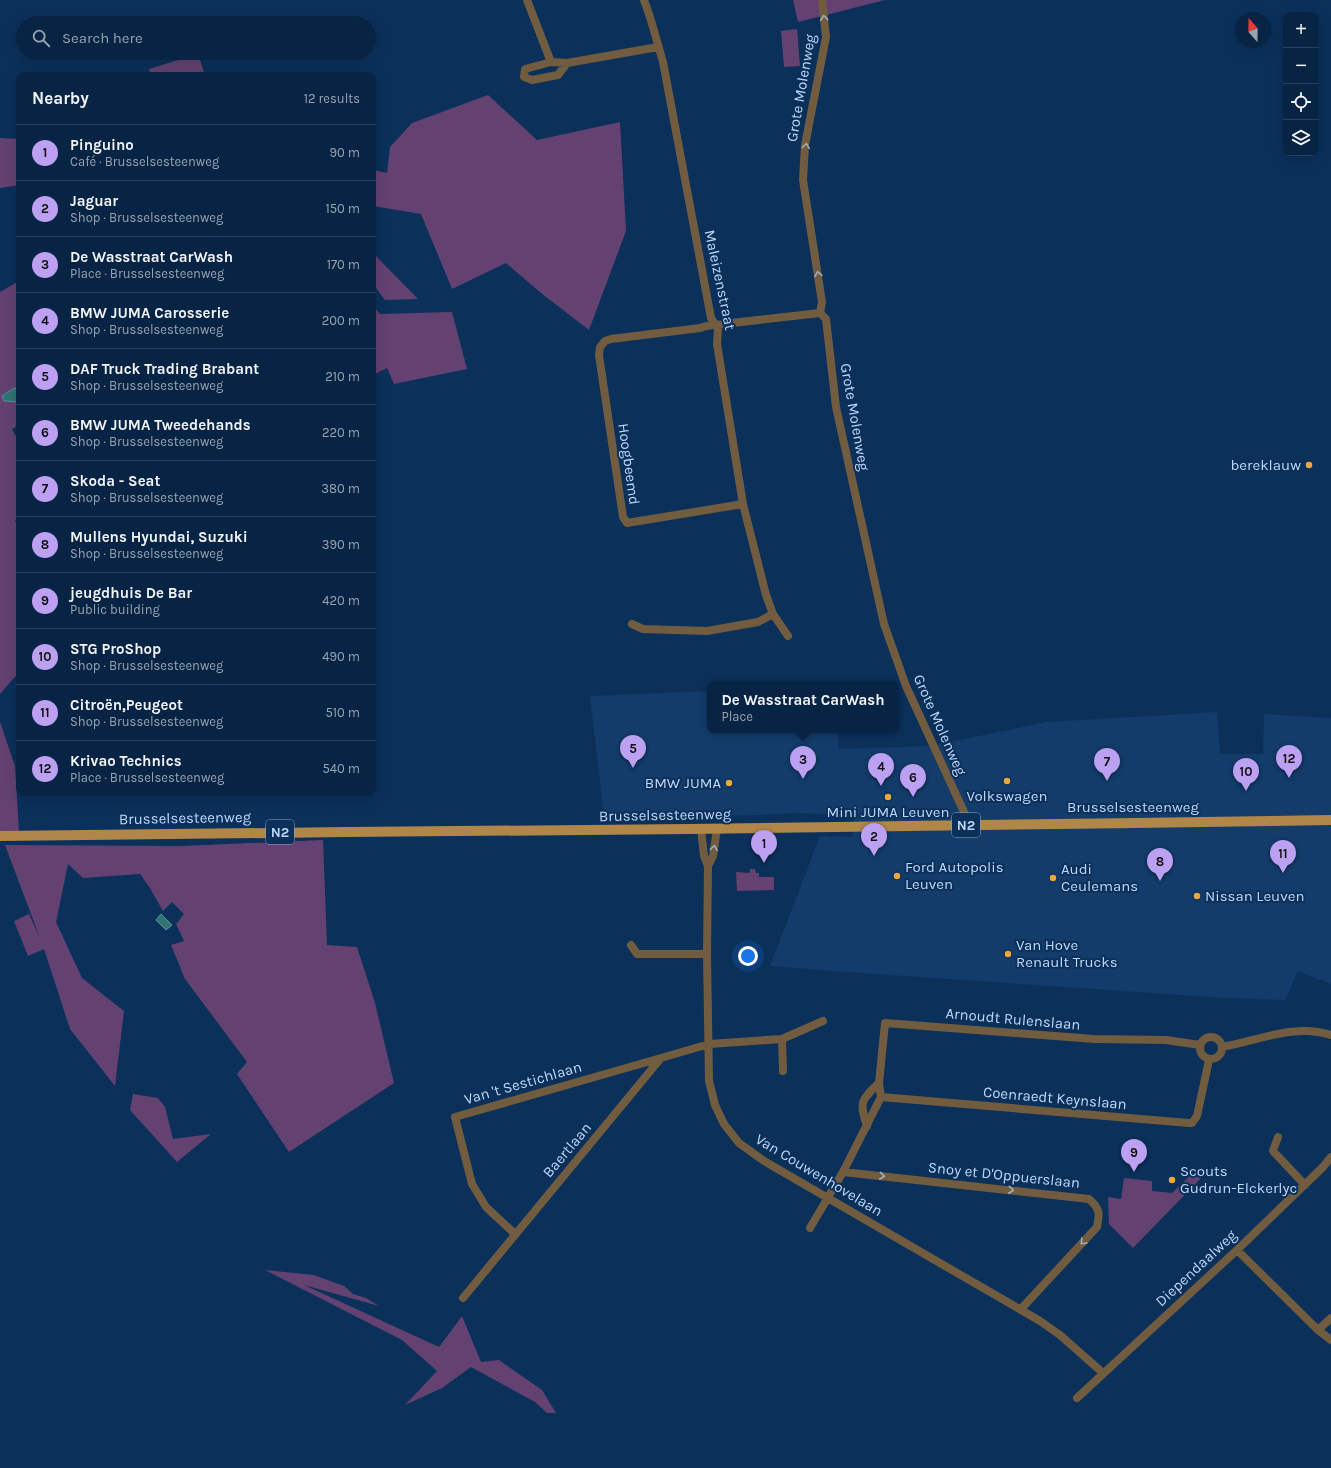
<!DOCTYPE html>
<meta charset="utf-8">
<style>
body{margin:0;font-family:Karla,sans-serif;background:#112c4b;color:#f1f3f6}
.controls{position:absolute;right:12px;top:12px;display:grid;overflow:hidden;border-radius:8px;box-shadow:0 4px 16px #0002}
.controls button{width:36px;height:36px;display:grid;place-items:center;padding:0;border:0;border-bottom:1px solid #29415d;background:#082444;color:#f1f3f6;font:20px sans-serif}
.compass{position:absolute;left:1235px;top:12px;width:36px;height:36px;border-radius:50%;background:#082444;box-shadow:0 4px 16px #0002;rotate:340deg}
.you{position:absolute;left:748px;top:956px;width:14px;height:14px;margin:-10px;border:3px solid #fff;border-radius:50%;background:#1a73e8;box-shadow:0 0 0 6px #1a73e833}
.badge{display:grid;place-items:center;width:26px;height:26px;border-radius:50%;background:#bca0f2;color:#111;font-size:13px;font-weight:700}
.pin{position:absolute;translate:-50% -33px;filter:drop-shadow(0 1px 2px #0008)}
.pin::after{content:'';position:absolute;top:21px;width:14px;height:12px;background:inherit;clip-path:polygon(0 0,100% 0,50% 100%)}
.popup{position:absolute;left:707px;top:681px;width:192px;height:52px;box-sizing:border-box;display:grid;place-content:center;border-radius:8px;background:#082444;filter:drop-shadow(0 1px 3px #0005);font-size:13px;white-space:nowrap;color:#98a4b2}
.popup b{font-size:15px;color:#f1f3f6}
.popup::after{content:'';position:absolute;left:50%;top:100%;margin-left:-8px;border:8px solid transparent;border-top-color:#082444}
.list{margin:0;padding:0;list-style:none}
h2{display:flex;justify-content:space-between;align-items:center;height:52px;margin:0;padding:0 16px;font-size:17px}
h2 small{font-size:13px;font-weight:400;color:#98a4b2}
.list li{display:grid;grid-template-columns:26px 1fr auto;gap:12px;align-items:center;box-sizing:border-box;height:56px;padding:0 16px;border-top:1px solid #29415d}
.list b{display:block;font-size:15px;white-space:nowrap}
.list p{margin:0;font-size:13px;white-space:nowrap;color:#98a4b2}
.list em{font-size:13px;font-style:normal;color:#98a4b2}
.icon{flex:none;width:22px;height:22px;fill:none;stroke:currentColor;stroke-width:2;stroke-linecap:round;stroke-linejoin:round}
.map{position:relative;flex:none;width:1331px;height:1468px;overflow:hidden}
.search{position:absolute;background:#082444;box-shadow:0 4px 16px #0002;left:16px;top:16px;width:360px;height:44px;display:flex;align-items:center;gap:10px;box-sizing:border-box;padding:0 14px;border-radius:22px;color:#98a4b2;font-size:15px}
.panel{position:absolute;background:#082444;box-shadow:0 4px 16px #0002;left:16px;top:72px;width:360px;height:724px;border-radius:8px}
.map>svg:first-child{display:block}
.built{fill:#133c6b}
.green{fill:#634271}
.water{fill:#317373;stroke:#5b919b}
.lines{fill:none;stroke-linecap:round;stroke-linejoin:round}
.street{stroke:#715c40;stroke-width:8}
.primary{stroke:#b18749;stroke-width:10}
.oneway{stroke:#a3adb8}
.poi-dot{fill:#eda83b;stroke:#0b305a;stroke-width:1.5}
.labels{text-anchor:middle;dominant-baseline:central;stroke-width:4;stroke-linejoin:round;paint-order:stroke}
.shield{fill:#0b305a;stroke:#88a6c9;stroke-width:1}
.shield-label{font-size:14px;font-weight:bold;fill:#bed8f9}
.street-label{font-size:15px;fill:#bed8f9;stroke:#0b305a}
.poi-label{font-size:15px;fill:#bed8f9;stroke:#0b305a;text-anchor:start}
</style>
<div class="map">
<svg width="1331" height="1468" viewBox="0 0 1331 1468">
<rect width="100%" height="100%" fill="#0b305a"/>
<path class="built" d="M710,691V730H837L839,749L929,746L1047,722L1217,712L1220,754H1263L1264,714L1331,718V984L1298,971L1285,1000L1224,998L860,973L770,966L820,836L853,837L854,815L791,813L763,815L604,817L601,830L604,817L590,696Z"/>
<path class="green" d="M793,0H885L798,22Z
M797,29L800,66L784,67L781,31Z
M198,54L205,75H151L149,69Z
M488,95L537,140L620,122L626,231L589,330L541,293L506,263L452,289L421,214L373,206V170L387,173L390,147L412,123Z
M0,138L19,139V185L0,188Z
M373,253L418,299L385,300L373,284Z
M19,281V425L12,429L19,442V519L15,520L19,531V672L0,694V292Z
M373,306L380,314L452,312L467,369L394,384L387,368L373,375Z
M0,722L15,766L19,831L0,832Z
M323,840L327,945L357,947L375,1003L394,1083L289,1152L237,1074L247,1062L185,979L171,945L184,941L176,924L184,914L172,902L163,911L150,888L140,874L83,878L68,864L56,922L82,978L124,1011L115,1086L70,1029L44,949L28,956L14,921L29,914L40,938L5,845L182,846Z
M750,869H755L756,873H759V877H774V890L737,891L736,872L750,873Z
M133,1094L158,1098L165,1107L173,1139L211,1134L177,1162L130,1110Z
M1192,1174L1204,1175L1133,1248L1109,1224L1108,1197L1121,1199L1124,1178L1152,1181V1191L1172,1193Z
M265,1270L314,1275L344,1286L353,1294L366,1298L379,1306L304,1285L439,1347L462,1316L481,1362L499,1360L542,1390L556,1413H547L535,1402L471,1367L442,1388L405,1405L437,1371L402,1340Z"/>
<path class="water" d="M14,388L19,390V402L4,401L2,396Z
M161,914L172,925L166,930L156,920Z"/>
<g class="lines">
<path class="street" d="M527,0L551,62
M644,0L650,17L663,62L711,318L718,329L717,344L743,504L766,595L773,614L788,636
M551,62L567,63L558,75L532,80L524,77L525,69Z
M567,63L658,47
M820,313L826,319L836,407L884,624L906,686L970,825
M820,313L822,302L803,180L805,145L826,37L822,0
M743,504L627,523L623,517L599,355L600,347L605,341L611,339L700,328C711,323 721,326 732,323L820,313
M632,624L643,629L707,631L758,622L773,614
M701,829L704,856L708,866L707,954L709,1081L715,1105L724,1124L739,1143L764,1161L1040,1321L1060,1335L1103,1373
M708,866L713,856L717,829
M631,945L637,954H707
M1200 1048a11 11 0 1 1 22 0a11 11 0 1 1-22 0Z
M782,1039L823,1021
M1222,1047C1257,1041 1295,1023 1331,1035
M881,1097L879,1083L885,1023L1094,1039L1166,1040L1200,1045
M867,1126C859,1102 861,1100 879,1083
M1278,1137L1273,1151L1305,1185
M843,1172L1089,1199C1100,1209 1100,1213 1097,1227L1021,1309
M810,1228L843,1172L881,1097L1189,1123H1192L1197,1116L1209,1060
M515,1234L486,1207L472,1184L455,1117L661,1058
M1237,1250L1318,1330L1331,1340
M463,1298L661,1058L709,1044L782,1039L783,1071
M1318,1330L1331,1318
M1077,1398L1237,1250L1323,1167L1331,1157"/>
<path class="primary" d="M0,836C230,832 459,832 689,829C903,827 1117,823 1331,820"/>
</g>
<defs><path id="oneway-chevron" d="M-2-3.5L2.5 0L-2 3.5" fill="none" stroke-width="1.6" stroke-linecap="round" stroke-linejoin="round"/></defs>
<g class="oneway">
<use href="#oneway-chevron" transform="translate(824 18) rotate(-96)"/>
<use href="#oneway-chevron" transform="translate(806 146) rotate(-83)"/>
<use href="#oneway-chevron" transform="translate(818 274) rotate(-100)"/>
<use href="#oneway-chevron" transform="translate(714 848) rotate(-82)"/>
<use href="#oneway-chevron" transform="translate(882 1176) rotate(6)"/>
<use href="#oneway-chevron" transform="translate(1011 1190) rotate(6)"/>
<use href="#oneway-chevron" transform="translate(1083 1242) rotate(133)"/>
</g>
<g class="poi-dot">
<circle cx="1309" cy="465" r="4"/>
<circle cx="1007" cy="781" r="4"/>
<circle cx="729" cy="783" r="4"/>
<circle cx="888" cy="797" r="4"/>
<circle cx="897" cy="876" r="4"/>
<circle cx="1053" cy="878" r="4"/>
<circle cx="1197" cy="896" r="4"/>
<circle cx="1008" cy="954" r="4"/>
<circle cx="1172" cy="1180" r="4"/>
</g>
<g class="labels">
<g class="shield">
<rect x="952" y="813" width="28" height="24" rx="3"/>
<rect x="266" y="820" width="28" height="24" rx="3"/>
</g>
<g class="shield-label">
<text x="966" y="825">N2</text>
<text x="280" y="832">N2</text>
</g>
<g class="street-label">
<text transform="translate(801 88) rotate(-80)">Grote Molenweg</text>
<text transform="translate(720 280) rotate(78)">Maleizenstraat</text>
<text transform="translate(855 417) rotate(80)">Grote Molenweg</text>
<text transform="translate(629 464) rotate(82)">Hoogbeemd</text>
<text transform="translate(940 725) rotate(66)">Grote Molenweg</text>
<text x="1133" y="807">Brusselsesteenweg</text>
<text transform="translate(665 815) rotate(-1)">Brusselsesteenweg</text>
<text transform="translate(185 818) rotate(-1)">Brusselsesteenweg</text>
<text transform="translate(1013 1019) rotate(5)">Arnoudt Rulenslaan</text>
<text transform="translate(523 1083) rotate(-16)">Van 't Sestichlaan</text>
<text transform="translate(1055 1098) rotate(5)">Coenraedt Keynslaan</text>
<text transform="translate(567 1150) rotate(-50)">Baertlaan</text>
<text transform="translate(819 1175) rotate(31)">Van Couwenhovelaan</text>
<text transform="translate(1004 1175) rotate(6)">Snoy et D'Oppuerslaan</text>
<text transform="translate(1196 1268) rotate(-43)">Diependaalweg</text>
</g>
<g class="poi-label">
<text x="1301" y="465" text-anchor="end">bereklauw</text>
<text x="721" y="783" text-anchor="end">BMW JUMA</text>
<text x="1007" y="796" text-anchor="middle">Volkswagen</text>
<text x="888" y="812" text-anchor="middle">Mini JUMA Leuven</text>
<text x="905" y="867">Ford Autopolis<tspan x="905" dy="17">Leuven</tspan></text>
<text x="1061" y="869">Audi<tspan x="1061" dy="17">Ceulemans</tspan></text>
<text x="1205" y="896">Nissan Leuven</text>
<text x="1016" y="945">Van Hove<tspan x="1016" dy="17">Renault Trucks</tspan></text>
<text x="1180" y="1171">Scouts<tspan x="1180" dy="17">Gudrun-Elckerlyc</tspan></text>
</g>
</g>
</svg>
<div class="controls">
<button>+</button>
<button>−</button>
<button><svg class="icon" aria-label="locate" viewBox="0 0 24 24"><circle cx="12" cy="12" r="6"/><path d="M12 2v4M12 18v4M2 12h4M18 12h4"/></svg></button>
<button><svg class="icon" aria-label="layers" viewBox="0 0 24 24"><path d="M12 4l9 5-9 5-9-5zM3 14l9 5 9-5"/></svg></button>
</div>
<svg class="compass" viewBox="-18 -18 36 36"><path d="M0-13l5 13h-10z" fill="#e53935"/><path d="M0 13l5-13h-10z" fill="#98a4b2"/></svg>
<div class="you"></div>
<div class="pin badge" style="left:764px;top:863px">1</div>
<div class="pin badge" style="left:874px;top:856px">2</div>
<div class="pin badge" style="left:803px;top:779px">3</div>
<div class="popup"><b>De Wasstraat CarWash</b>Place</div>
<div class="pin badge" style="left:881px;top:786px">4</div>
<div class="pin badge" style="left:633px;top:768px">5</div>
<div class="pin badge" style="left:913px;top:797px">6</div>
<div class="pin badge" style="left:1107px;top:781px">7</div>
<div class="pin badge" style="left:1160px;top:881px">8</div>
<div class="pin badge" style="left:1134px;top:1172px">9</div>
<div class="pin badge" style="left:1246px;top:791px">10</div>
<div class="pin badge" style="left:1283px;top:873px">11</div>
<div class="pin badge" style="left:1289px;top:778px">12</div>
<div class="search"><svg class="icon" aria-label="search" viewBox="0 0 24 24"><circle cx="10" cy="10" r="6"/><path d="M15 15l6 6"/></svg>Search here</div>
<section class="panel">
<h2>Nearby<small>12 results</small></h2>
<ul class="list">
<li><span class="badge">1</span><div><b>Pinguino</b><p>Café · Brusselsesteenweg</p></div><em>90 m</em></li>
<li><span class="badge">2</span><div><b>Jaguar</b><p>Shop · Brusselsesteenweg</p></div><em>150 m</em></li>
<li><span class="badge">3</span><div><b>De Wasstraat CarWash</b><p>Place · Brusselsesteenweg</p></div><em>170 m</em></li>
<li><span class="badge">4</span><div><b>BMW JUMA Carosserie</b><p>Shop · Brusselsesteenweg</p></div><em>200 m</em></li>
<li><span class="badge">5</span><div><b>DAF Truck Trading Brabant</b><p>Shop · Brusselsesteenweg</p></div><em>210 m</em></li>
<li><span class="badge">6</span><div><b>BMW JUMA Tweedehands</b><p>Shop · Brusselsesteenweg</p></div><em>220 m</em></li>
<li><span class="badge">7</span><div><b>Skoda - Seat</b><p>Shop · Brusselsesteenweg</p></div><em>380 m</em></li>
<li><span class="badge">8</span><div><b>Mullens Hyundai, Suzuki</b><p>Shop · Brusselsesteenweg</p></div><em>390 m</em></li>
<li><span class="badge">9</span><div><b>jeugdhuis De Bar</b><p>Public building</p></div><em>420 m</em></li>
<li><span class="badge">10</span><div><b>STG ProShop</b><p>Shop · Brusselsesteenweg</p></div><em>490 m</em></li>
<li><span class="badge">11</span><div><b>Citroën,Peugeot</b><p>Shop · Brusselsesteenweg</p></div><em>510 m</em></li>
<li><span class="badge">12</span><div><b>Krivao Technics</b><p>Place · Brusselsesteenweg</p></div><em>540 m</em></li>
</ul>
</section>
</div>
